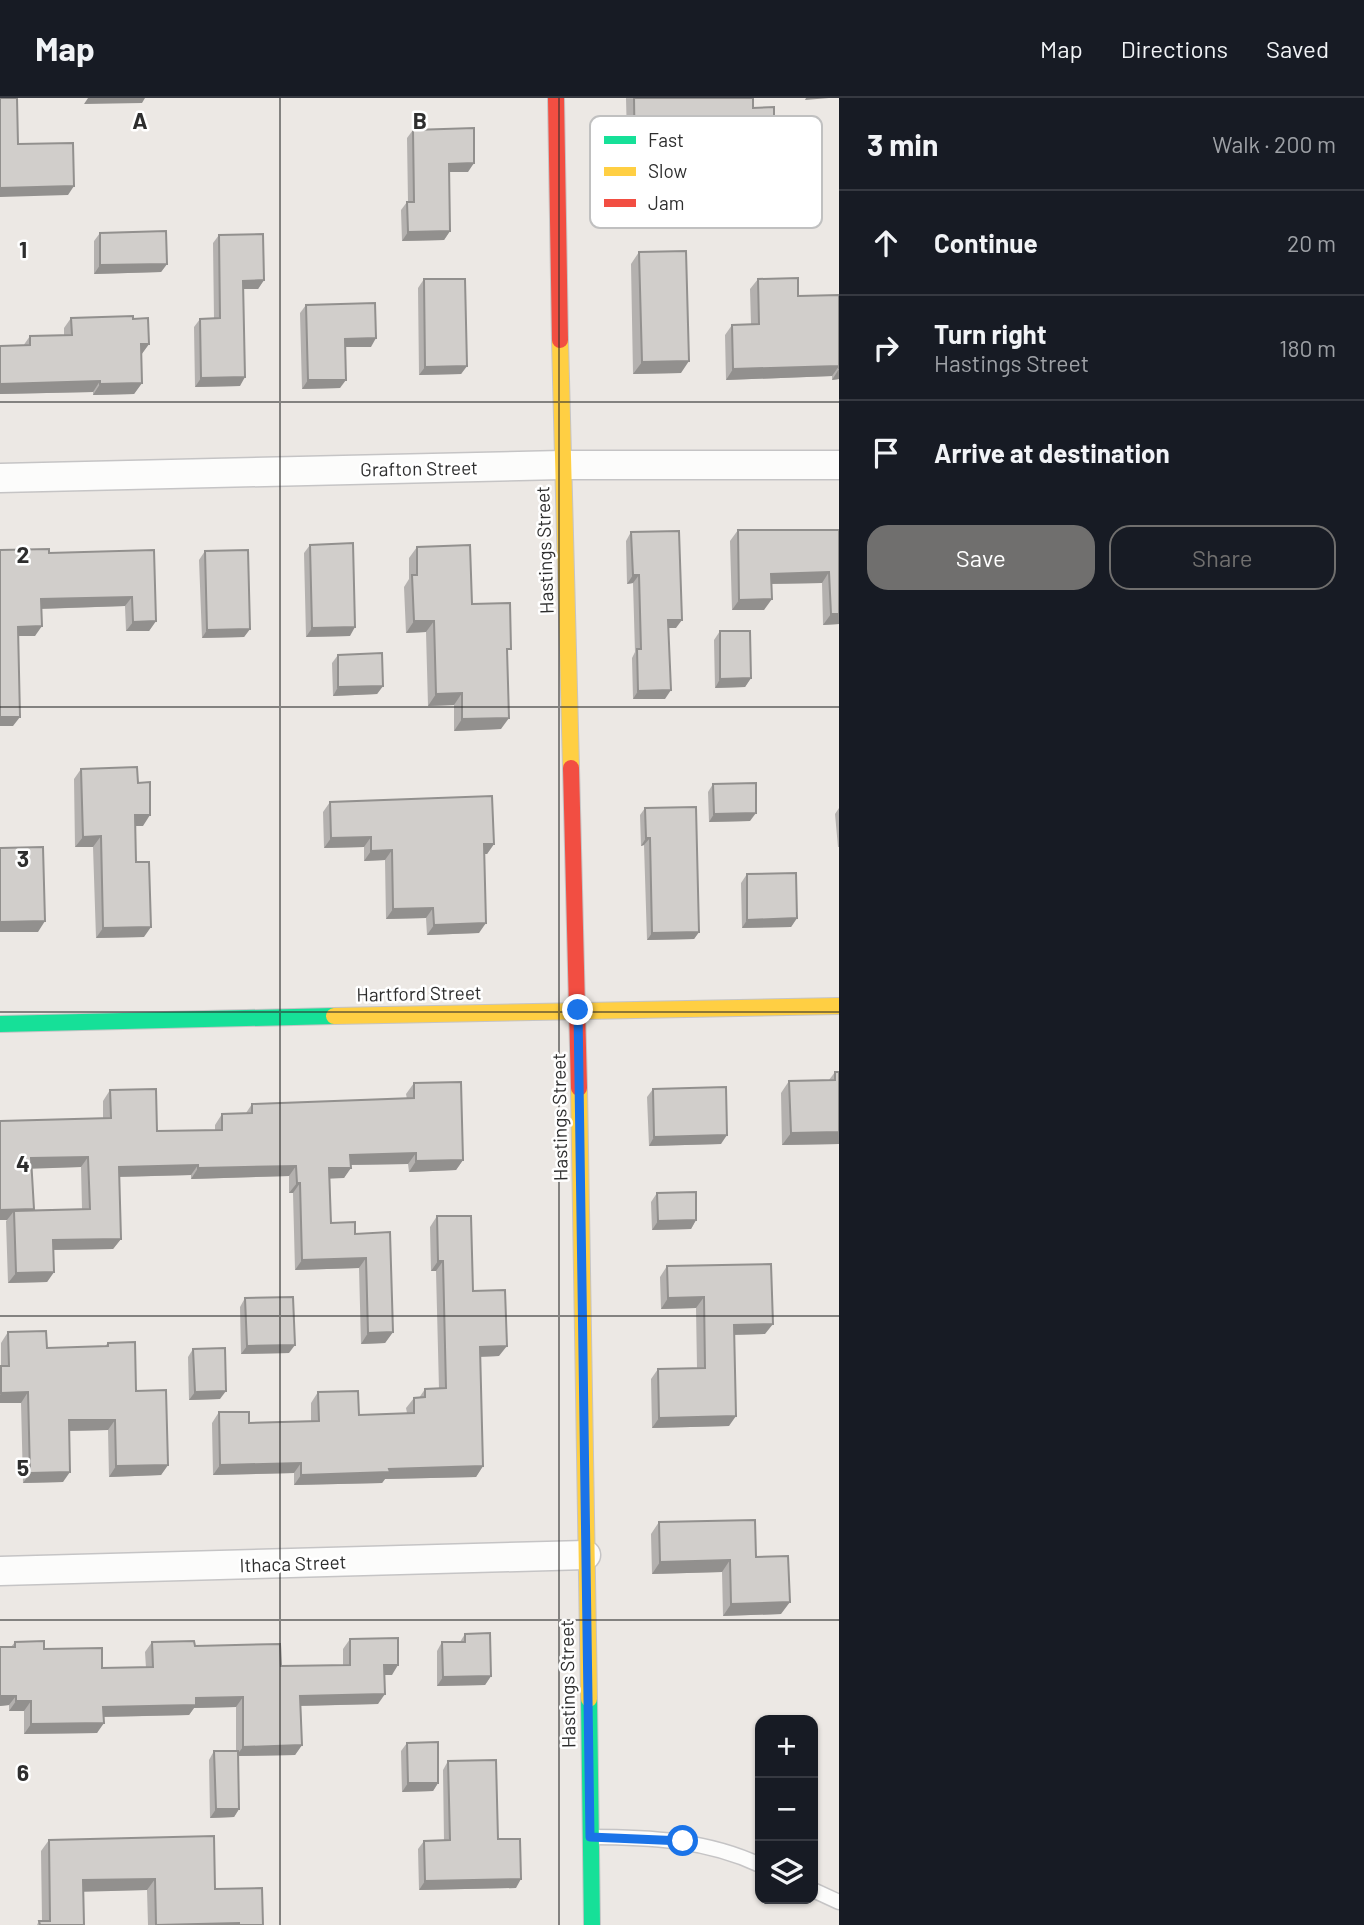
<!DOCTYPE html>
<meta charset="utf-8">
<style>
body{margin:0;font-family:Barlow,sans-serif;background:#20242c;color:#f1f3f6}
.controls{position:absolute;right:21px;bottom:21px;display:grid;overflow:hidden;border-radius:14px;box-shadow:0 2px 5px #0004}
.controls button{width:63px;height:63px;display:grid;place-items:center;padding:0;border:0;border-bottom:2px solid #363941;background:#171b24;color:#f1f3f6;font:35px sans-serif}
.stop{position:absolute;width:21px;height:21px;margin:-16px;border:5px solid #1a73e8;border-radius:50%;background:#fff}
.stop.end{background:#1a73e8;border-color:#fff;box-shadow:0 2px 7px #0008}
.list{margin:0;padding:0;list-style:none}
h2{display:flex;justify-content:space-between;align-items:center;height:91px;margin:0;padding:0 28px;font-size:30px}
h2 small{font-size:23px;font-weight:400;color:#9ea1a6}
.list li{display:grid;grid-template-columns:46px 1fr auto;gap:21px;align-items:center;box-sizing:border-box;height:105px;padding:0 28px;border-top:2px solid #363941}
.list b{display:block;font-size:26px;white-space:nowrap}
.list p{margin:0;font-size:23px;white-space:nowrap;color:#9ea1a6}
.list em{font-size:23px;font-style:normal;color:#9ea1a6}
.actions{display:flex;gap:14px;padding:21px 28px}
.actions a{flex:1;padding:16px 0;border:2px solid #706f6e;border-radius:21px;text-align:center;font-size:24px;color:#706f6e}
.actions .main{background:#706f6e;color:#fff}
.icon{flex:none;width:38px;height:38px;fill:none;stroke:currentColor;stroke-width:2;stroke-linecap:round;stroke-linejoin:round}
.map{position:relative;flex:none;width:839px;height:1827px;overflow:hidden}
header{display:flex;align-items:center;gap:42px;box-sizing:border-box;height:98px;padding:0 35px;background:#171b24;border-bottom:2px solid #363941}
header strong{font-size:33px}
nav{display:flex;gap:38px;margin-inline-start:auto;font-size:24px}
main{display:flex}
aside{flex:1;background:#171b24}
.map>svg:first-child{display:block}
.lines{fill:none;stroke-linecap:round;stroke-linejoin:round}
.lane-casing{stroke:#c5c4c5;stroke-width:17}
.street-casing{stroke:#c5c4c5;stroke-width:31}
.fast-casing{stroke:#c5c4c5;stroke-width:18}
.slow-casing{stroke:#c5c4c5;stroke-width:18}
.jam-casing{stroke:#c5c4c5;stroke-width:18}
.lane{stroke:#fcfcfb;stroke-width:14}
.street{stroke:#fcfcfb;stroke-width:28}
.fast{stroke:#16e098;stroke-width:16}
.slow{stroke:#ffcf43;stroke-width:16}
.jam{stroke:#f24e42;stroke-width:16}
.wall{fill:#b4b1af;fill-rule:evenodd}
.shaded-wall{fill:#92908e}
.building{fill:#d1cecb;stroke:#92908e;stroke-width:2}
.route{stroke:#1a73e8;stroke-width:9}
.grid{fill:none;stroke:#2e2e2e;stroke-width:2;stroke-opacity:0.55}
.labels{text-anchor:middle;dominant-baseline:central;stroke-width:5;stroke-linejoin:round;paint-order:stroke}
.street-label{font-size:19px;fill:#2e2e2e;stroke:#fff}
.key{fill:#fff;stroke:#c0c0c0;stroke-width:2}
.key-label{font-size:19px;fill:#2e2e2e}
.grid-label{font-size:23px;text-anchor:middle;font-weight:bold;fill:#2e2e2e;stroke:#fff;stroke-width:5;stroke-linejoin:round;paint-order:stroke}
</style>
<header>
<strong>Map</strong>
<nav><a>Map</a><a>Directions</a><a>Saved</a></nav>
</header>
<main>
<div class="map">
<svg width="839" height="1827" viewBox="0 0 839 1827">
<rect width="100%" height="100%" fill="#ece8e4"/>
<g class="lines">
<defs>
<path id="lane" d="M591,1739C649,1739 707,1742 760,1767
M813,1792L839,1804"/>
<path id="street" d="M0,380L562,367H839
M0,1473L586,1457"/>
<path id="fast" d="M0,926L334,918
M589,1601L592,1827"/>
<path id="slow" d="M560,242L571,670
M334,918L839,908
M579,990L589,1601"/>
<path id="jam" d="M556,0L560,242
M571,670L579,990"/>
</defs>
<use href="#lane" class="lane-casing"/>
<use href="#street" class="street-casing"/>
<use href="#fast" class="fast-casing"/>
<use href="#slow" class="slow-casing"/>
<use href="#jam" class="jam-casing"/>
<use href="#lane" class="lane"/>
<use href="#street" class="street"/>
<use href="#fast" class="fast"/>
<use href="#slow" class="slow"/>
<use href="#jam" class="jam"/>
</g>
<path class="wall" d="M626,0H753V10L767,47L712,48L713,67L705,78L628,79Z
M413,32L468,74H449L450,133L444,142L402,143L401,112L407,104H408L407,40Z
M100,135L167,166L161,174L94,176V143Z
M219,137L264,182L258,191H243L240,288L195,289L194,229L200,221L214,220L213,145Z
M639,154L681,275L633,276L631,166Z
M424,181L467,268L461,276L419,277L418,190Z
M758,181L798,198L839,197V281L832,282V278L726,282L725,237L732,227L751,226L750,191Z
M306,207L371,249H346L340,290L302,291L300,215Z
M71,220L133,221L149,246L141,257L142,285L134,296L93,297V294L0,296V248H23L30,238L64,237V230Z
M738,432H839V526L823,527L822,485L771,486L764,512H732L730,443Z
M631,434L676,530H669L665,601H633L632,560L635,554L633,485L627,486L626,443Z
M310,447L350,538L306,539L304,455Z
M417,449L472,506L507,558L501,631L454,633V607L428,608L426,534L406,535L404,489L409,481V460Z
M0,452L49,455L154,452L156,523L149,533H126L125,508L41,511L35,538H18L13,628H0Z
M205,453L250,531L244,539L202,540L199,462Z
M720,533L751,580L745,589L715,590L714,542Z
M338,557L383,588L377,596L333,598L332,565Z
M81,671L138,685L143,728H135L136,764L144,839L96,840L93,749H75L74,681Z
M713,686L750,723L709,724L708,694Z
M330,704L494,746L487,756H485L479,835L427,837L426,820L386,821L385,762L364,763V749L324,750L323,714Z
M645,710L699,834L694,841L647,842L644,747L641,748L640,717Z
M839,710V749H838L835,716Z
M747,776L797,820L791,829L742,830L741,785Z
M835,974L839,1046L782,1047L781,995L789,983L829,982Z
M414,985L463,1062L456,1072L409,1074L408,1066L351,1067L344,1080H330L331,1125L355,1136L390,1134L393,1234L385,1245L361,1246L359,1170L295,1172L293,1095H289V1078L191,1081V1077L119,1079L121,1141L113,1151L53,1152L54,1174L47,1184L8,1185L6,1123L7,1122L0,1023L103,1020V1003L110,992L157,1033L215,1032V1027L222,1016L246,1015L252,1006L407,1001L406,996ZM81,1069L82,1111L33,1112L32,1070Z
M653,991L721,1046L649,1048L647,999Z
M657,1095L696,1122L691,1131L652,1132L651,1104Z
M437,1118L473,1193L499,1258L480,1259L483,1368L476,1379L385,1381L382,1385L294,1387V1375L213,1377L212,1325L219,1314L249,1325L311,1323V1305L318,1294L359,1317L407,1315L406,1310L414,1300H419L425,1291H439L436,1173H431L430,1129Z
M667,1168L765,1236L734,1237L729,1328L652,1330L651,1281L658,1271L697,1270L696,1210L661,1211L660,1179Z
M245,1200L289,1255L241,1256L240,1209Z
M8,1234L47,1250L105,1248L108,1245L136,1293L168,1367L161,1377L109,1379L108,1332L69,1333L63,1384L23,1385L21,1305H0V1269L1,1268V1245Z
M193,1251L220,1301L189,1302L188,1259Z
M659,1424L756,1459L781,1516L723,1518L722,1474L652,1476L651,1436Z
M465,1536L491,1578L485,1587L437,1588V1553L442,1544H460Z
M350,1541L392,1577H384L378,1606L301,1608L302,1647L295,1657L238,1658L239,1711L234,1719L210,1720L209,1662L214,1653H236V1609L194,1610L189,1617L104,1619L97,1635L24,1636V1613H9V1607L0,1608V1549H11L15,1544L44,1551L102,1570H146L145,1554L152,1544L195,1548L281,1568L343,1567V1551Z
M407,1645L438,1685L433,1693L402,1694L401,1653Z
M448,1663L498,1741L516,1790L419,1792L418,1751L424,1743H444L443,1672Z
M49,1742L215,1791L263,1827H148L147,1792L83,1793L84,1827H37L39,1823H42L41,1753Z"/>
<path class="shaded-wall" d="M88,0H145L142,5L84,6Z
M806,0H829L805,2Z
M774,36L767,47L704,48L712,37Z
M474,65L468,74H443L449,66Z
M713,67L705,78L628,79L635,68Z
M74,88L68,97L0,99V90Z
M450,133L444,142L402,143L408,134Z
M167,166L161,174L94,176L100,167Z
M264,182L258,191H237L243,183Z
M376,240L371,249H340L345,241Z
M141,246H149L141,257Z
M689,263L681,275L633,276L642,264Z
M467,268L461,276L419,277L425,269Z
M839,268L832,278L726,282L733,271Z
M839,271V281L832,282Z
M245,279L240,288L195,289L201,280Z
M308,282H346L340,290L302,291Z
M100,283L93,294L0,296V286Z
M142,285L134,296L93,297L100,286Z
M829,474L822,485L764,486L771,476Z
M633,477H639L633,485L627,486Z
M132,499L125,508L34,511L41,501Z
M772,501L764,512H732L739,502Z
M831,516H839V526L823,527Z
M668,522H682L676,530H663Z
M156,523L149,533H126L133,524Z
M414,523H434L426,534L406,535Z
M42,528L35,538H11L18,529Z
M355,529L350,538L306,539L312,530Z
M250,531L244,539L202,540L207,532Z
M751,580L745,589L715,590L720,581Z
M383,588L377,596L333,598L338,589Z
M671,592L665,601H633L638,593Z
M462,595L454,607L428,608L436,596Z
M0,619H20L13,628H0Z
M509,620L501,631L454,633L462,621Z
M756,715L750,723L709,724L714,716Z
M135,717H150L143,728H128Z
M101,738L93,749H75L83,739Z
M371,739L364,749L324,750L331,740Z
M646,740H650L644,747L641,748Z
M484,746H494L487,756H477Z
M392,752L385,762L364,763L371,753Z
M433,810L426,820L386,821L393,811Z
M797,820L791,829L742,830L747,822Z
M45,823L38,834H0V824Z
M486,825L479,835L427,837L434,827Z
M151,829L144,839L96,840L103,830Z
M699,834L694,841L647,842L652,835Z
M839,1034V1046L782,1047L791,1035Z
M727,1037L721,1046L649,1048L654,1039Z
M416,1055L408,1066L343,1067L350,1057Z
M88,1059L81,1069L24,1071L31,1060Z
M463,1062L456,1072L409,1074L416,1063Z
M198,1067L191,1077L112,1079L119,1069Z
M296,1068L289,1078L191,1081L198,1070Z
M329,1070H351L344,1080L322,1081Z
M297,1085H300L293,1095H289Z
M34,1111L26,1121L14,1113L7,1122H0V1112Z
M696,1122L691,1131L652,1132L658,1123Z
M121,1141L113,1151L46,1152L53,1142Z
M366,1160L359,1170L295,1172L302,1162Z
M438,1163H443L436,1173H431Z
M54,1174L47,1184L8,1185L16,1175Z
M704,1199L696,1210L661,1211L668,1200Z
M773,1226L765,1236L727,1237L734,1227Z
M393,1234L385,1245L361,1246L368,1235Z
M295,1247L289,1255L241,1256L247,1248Z
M507,1248L499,1258L473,1259L480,1249Z
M226,1293L220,1301L189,1302L195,1294Z
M28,1294L21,1305H0V1297L1,1295Z
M736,1318L729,1328L652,1330L659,1320Z
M69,1322H115L108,1332L61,1333Z
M301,1365L294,1375L213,1377L220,1367Z
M168,1367L161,1377L109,1379L116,1368Z
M483,1368L476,1379L385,1381L382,1385L294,1387L301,1377L389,1371Z
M70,1374L63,1384L23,1385L30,1375Z
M730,1462L722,1474L652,1476L660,1464Z
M790,1504L781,1516L723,1518L731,1506Z
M384,1567H398L392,1577H377Z
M491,1578L485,1587L437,1588L443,1579Z
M385,1596L378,1606L293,1608L300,1598Z
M0,1598H16L9,1607L0,1608Z
M243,1599L236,1609L194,1610L189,1617L96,1619L103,1609L196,1600Z
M16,1603H31L24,1613H9Z
M104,1625L97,1635L24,1636L31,1626Z
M302,1647L295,1657L236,1658L243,1649Z
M408,1685H438L433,1693L402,1694Z
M216,1711H239L234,1719L210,1720Z
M155,1781L147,1792L75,1794L83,1782Z
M521,1781L516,1790L419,1792L425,1783Z
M239,1825L238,1827H184L185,1826Z"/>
<path class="building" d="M0,0H17L18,46L73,45L74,88L0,90Z
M634,0H753V10L774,9V36L712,37L713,67L635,68Z
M474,30V65L449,66L450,133L408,134L407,104H414L413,32Z
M166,133L167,166L100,167V135Z
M263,136L264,182L243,183L245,279L201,280L200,221L220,220L219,137Z
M686,153L689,263L642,264L639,154Z
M798,180V198L839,197V271V268L733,271L732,227L759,226L758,181Z
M424,181H465L467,268L425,269Z
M375,205L376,240L345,241L346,282H308L306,207Z
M133,218V221L148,220L149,246H141L142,285L100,286V283L0,286V248L30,247V238L72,237L71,220Z
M738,432H839V516H831L829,474L771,476L772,501L739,502Z
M679,433L682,522H668L671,592L638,593L637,551H641L639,477H633L631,434Z
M353,445L355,529L312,530L310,447Z
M470,447L472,506L510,505L511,551H507L509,620L462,621V595L436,596L434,523H414L412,477H417V449Z
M49,451V455L154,452L156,523L133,524L132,499L41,501L42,528L18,529L20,619H0V452Z
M248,452L250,531L207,532L205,453Z
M720,533H750L751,580L720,581Z
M382,555L383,588L338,589V557Z
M137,669L138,685L150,684V717H135L136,764H149L151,829L103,830L101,738L83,739L81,671Z
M756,685V715L714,716L713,686Z
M492,698L494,746H484L486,825L434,827L433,810L393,811L392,752L371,753V739L331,740L330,704Z
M696,709L699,834L652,835L650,740H646L645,710Z
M43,749L45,823L0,824V750Z
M796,775L797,820L747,822V776Z
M835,974H839V1034L791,1035L789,983L835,982Z
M461,984L463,1062L416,1063V1055L350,1057L351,1070H329L331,1125L355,1124V1136L390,1134L393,1234L368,1235L366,1160L302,1162L300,1085H297L296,1068L198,1070V1067L119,1069L121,1141L53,1142L54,1174L16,1175L14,1113L90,1111L88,1059L31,1060L34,1111L0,1112V1023L111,1020L110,992L156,991L157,1033L222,1032V1016L252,1015V1006L414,1000V985Z
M726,989L727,1037L654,1039L653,991Z
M696,1094V1122L658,1123L657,1095Z
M437,1118H471L473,1193L505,1192L507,1248L480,1249L483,1368L389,1371L390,1374L301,1377V1365L220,1367L219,1314H249V1325L319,1323L318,1294L358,1293L359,1317L414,1315V1300L425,1299V1291L446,1290L443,1163H438Z
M771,1166L773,1226L734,1227L736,1318L659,1320L658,1271L705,1270L704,1199L668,1200L667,1168Z
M293,1199L295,1247L247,1248L245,1200Z
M46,1233L47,1250L108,1248V1245L135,1244L136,1293L166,1292L168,1367L116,1368L115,1322H69L70,1374L30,1375L28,1294L1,1295V1268H9L8,1234Z
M225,1250L226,1293L195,1294L193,1251Z
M755,1422L756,1459L788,1458L790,1504L731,1506L730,1462L660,1464L659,1424Z
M490,1535L491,1578L443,1579L442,1544H465V1536Z
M398,1540V1567H384L385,1596L300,1598L302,1647L243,1649V1599L196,1600V1607L103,1609L104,1625L31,1626V1603H16V1598H0V1549H15V1544L44,1543V1551L102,1550V1570L153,1569L152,1544L194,1543L195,1548L280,1546L281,1568L350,1567V1541Z
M438,1644V1685H408L407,1645Z
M214,1653H238L239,1711H216Z
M496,1662L498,1741H520L521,1781L425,1783L424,1743L450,1742L448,1663Z
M214,1738L215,1791L262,1790L263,1827H239V1825L156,1827L155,1781L83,1782L84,1827H40L39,1823H50L49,1742Z"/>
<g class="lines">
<path class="route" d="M578,912L590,1739L683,1743"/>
</g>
<path class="grid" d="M280,0V1827M559,0V1827M0,304H839M0,609H839M0,914H839M0,1218H839M0,1522H839"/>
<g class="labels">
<g class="street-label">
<text transform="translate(419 370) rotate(-1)">Grafton Street</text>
<text transform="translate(544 452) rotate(-92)">Hastings Street</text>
<text transform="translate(419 895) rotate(-1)">Hartford Street</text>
<text transform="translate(559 1019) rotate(-91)">Hastings Street</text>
<text transform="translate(293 1465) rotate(-2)">Ithaca Street</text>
<text transform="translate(567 1586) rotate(-91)">Hastings Street</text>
</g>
</g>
<rect x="590" y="18" width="232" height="112" rx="10" class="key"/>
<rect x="604" y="38" width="32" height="8" fill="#16e098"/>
<rect x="604" y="69" width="32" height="9" fill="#ffcf43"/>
<rect x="604" y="101" width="32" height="8" fill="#f24e42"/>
<g class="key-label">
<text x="648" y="49">Fast</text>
<text x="648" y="80">Slow</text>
<text x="648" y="112">Jam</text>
</g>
<g class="grid-label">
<text x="140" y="31">A</text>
<text x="420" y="31">B</text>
<text x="23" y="160">1</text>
<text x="23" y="465">2</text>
<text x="23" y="769">3</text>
<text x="23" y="1074">4</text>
<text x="23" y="1378">5</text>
<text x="23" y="1683">6</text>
</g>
</svg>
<div class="controls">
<button>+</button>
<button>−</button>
<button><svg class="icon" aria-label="layers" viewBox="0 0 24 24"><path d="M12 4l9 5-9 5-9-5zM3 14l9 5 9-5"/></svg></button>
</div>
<div class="stop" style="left:683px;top:1743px"></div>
<div class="stop end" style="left:578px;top:912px"></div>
</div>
<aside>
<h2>3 min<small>Walk · 200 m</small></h2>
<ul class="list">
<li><svg class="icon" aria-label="ahead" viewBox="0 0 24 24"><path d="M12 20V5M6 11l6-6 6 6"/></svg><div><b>Continue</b></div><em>20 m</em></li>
<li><svg class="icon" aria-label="right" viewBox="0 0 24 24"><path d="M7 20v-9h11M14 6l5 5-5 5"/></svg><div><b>Turn right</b><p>Hastings Street</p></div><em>180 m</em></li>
<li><svg class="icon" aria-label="arrive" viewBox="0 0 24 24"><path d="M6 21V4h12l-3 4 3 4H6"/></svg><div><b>Arrive at destination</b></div></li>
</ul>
<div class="actions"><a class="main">Save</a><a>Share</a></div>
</aside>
</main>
